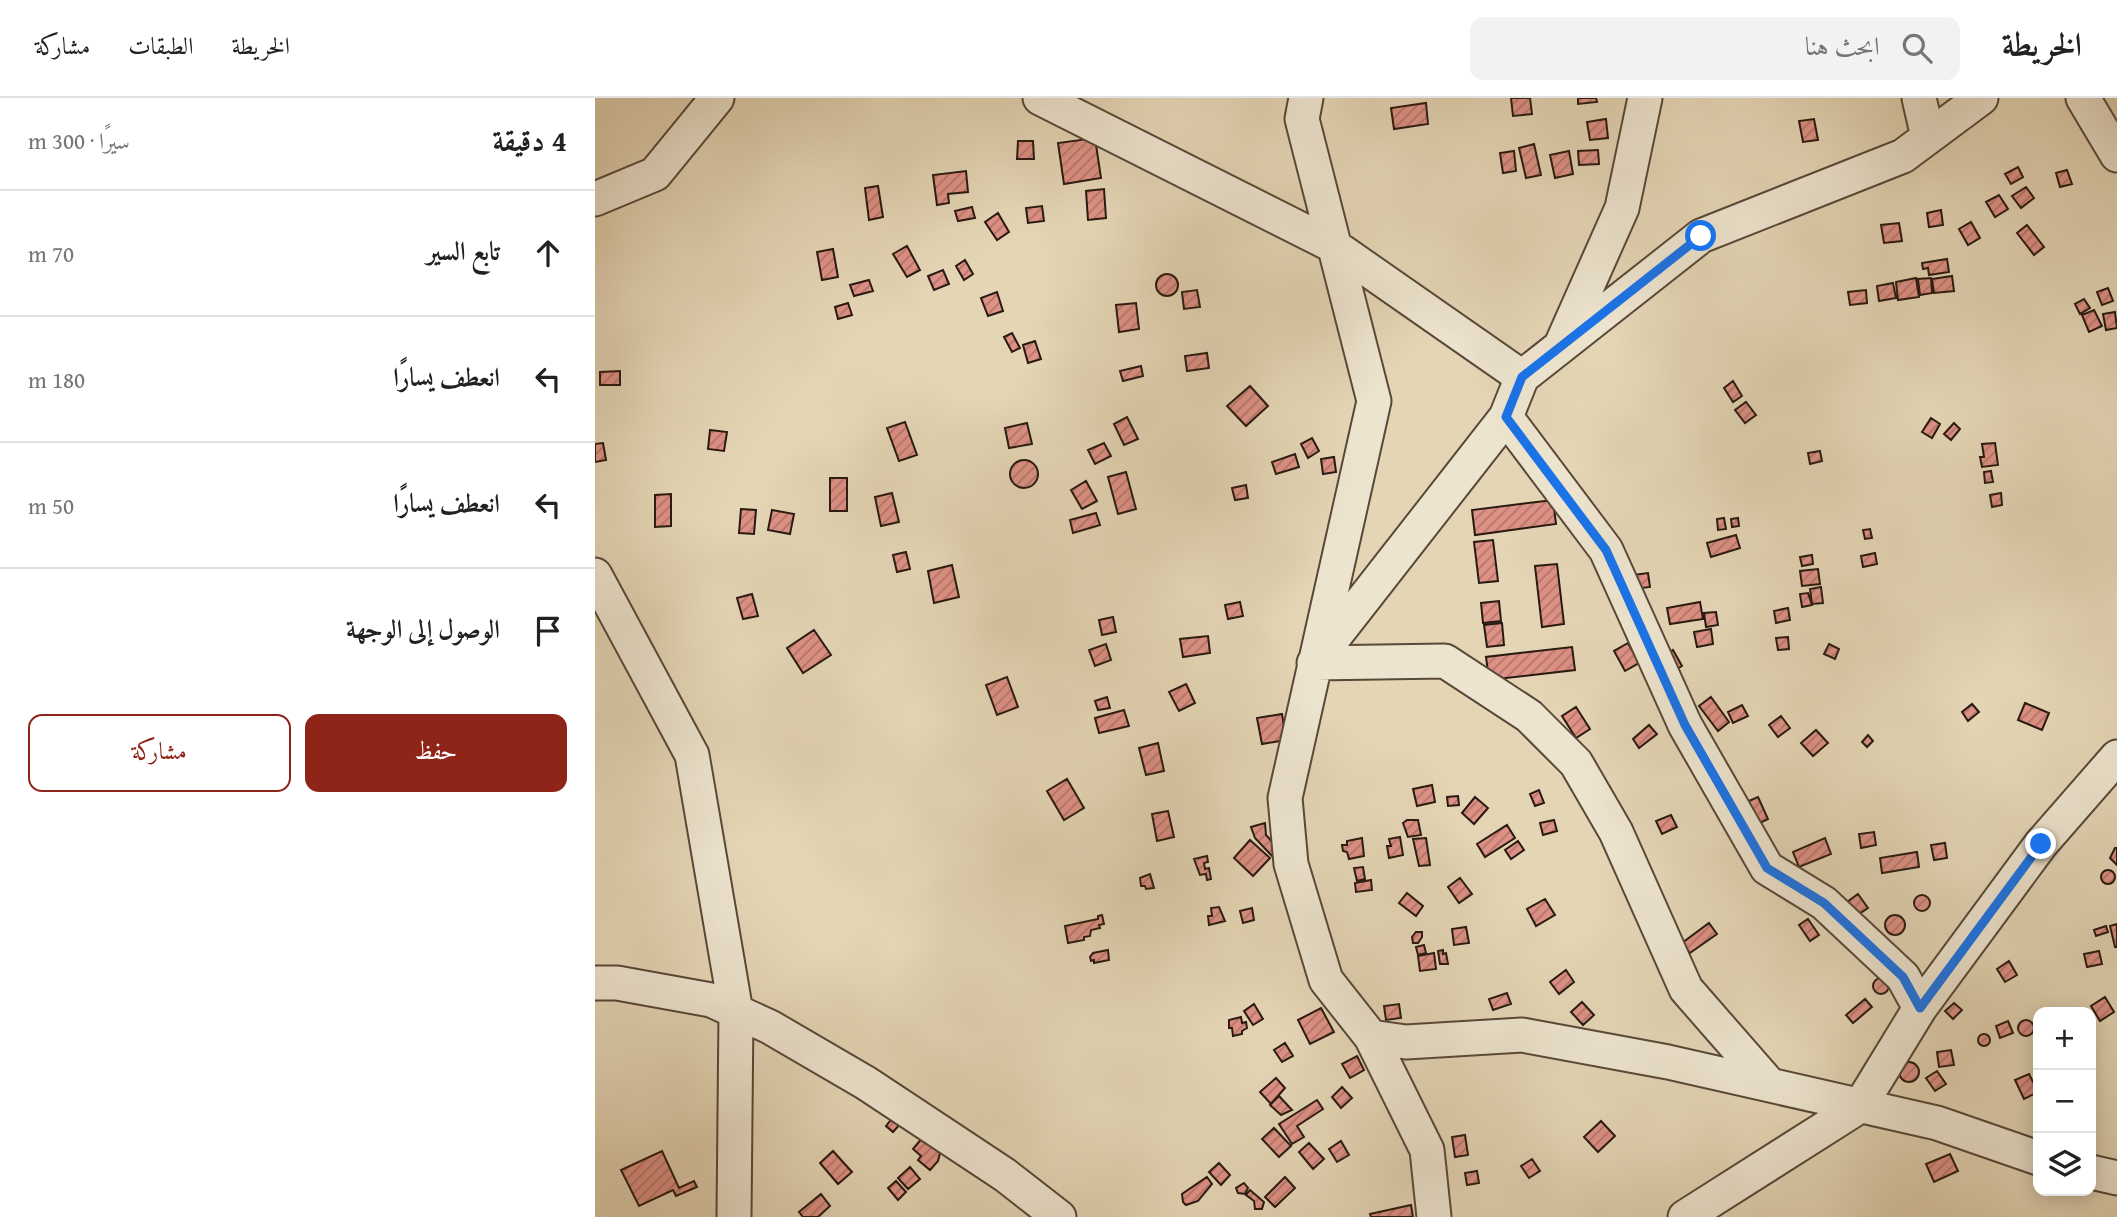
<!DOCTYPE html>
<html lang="ar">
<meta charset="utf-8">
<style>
body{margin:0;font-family:"Gentium Book Plus",Amiri,serif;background:#f2f2f2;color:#222;direction:rtl}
.controls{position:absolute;right:21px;bottom:21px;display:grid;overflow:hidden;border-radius:14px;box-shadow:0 4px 18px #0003}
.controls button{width:63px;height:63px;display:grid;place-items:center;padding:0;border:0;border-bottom:2px solid #e0e0e0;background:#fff;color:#222;font:35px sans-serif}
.stop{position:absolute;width:21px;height:21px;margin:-16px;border:5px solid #1a73e8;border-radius:50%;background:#fff}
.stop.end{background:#1a73e8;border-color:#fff;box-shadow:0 2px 7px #0008}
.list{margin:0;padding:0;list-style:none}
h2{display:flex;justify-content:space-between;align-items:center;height:91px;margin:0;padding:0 28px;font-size:30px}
h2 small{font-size:23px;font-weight:400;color:#767676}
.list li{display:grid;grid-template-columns:46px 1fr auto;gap:21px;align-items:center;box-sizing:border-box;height:126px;padding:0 28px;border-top:2px solid #e0e0e0}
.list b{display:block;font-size:26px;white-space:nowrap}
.list em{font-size:23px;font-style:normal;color:#767676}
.actions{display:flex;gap:14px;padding:21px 28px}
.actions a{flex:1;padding:16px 0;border:2px solid #8f2418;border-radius:14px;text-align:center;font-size:24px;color:#8f2418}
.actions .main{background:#8f2418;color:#fff}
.icon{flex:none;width:38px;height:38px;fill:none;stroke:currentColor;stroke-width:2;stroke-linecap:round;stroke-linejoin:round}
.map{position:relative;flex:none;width:1522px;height:1119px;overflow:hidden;direction:ltr}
header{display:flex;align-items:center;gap:42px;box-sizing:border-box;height:98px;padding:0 35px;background:#fff;border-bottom:2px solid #e0e0e0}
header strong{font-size:33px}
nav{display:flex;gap:38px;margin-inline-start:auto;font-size:24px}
.search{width:490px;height:63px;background:#f2f2f2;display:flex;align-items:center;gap:18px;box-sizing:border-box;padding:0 24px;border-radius:14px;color:#767676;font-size:26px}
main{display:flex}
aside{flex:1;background:#fff}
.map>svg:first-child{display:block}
.building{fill:url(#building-hatch);stroke:#291910;stroke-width:2}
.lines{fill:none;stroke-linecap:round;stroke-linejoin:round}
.street-casing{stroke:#584839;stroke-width:37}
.street{stroke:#ede4cf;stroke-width:33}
.route{stroke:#1a73e8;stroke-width:9}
</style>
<header>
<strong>الخريطة</strong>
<div class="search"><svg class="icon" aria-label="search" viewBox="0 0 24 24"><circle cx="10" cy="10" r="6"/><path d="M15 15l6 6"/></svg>ابحث هنا</div>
<nav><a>الخريطة</a><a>الطبقات</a><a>مشاركة</a></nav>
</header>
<main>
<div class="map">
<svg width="1522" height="1119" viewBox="0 0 1522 1119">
<defs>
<pattern id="building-hatch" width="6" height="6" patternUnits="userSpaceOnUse" patternTransform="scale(1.75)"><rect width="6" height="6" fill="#de9185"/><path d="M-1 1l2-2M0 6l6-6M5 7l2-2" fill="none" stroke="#b4766b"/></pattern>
</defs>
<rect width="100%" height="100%" fill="#e4d5b5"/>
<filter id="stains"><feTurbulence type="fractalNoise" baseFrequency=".00286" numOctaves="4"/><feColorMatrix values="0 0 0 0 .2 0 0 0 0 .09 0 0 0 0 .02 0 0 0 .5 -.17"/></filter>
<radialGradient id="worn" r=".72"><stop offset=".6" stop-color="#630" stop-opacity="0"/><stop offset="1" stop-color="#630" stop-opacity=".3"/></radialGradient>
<path class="building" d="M916,0H935L937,16L918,18Z
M983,0H1001L1002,4L983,6Z
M831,5L833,26L799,31L796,10Z
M1011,21L1013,40L995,42L992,24Z
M1219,21L1223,42L1208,44L1204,23Z
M500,40L506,80L469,86L463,45Z
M423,43H438L439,61H422Z
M939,46L946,77L931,80L924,50Z
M1003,52L1004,66L984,67L983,53Z
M919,53L921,73L908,75L905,55Z
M974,53L978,76L960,80L955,57Z
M1423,69L1428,79L1416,86L1410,76Z
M1472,72L1477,86L1465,89L1461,75Z
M371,73L373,94L353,96L354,105L342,107L338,77Z
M283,88L288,119L274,122L270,90Z
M1431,89L1439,100L1426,110L1417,98Z
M509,91L511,120L493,122L491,93Z
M1404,97L1413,111L1400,119L1391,104Z
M447,108L449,123L433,125L431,110Z
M377,109L380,120L363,123L360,113Z
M1346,112L1348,127L1334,129L1332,115Z
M403,115L414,134L402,142L390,124Z
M1376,124L1385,140L1373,147L1364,131Z
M1304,125L1307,143L1289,145L1286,127Z
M1432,127L1449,149L1439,157L1422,135Z
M312,148L325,172L312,179L298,156Z
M238,151L243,179L227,182L222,154Z
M1352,161L1354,174L1334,177L1333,170L1328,171L1327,165Z
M370,162L378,176L369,182L361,168Z
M348,172L354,186L339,192L333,178Z
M561 187a11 11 0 1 1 22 0a11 11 0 1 1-22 0Z
M1357,178L1359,193L1339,195L1337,181Z
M1321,180L1324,199L1303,202L1301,184Z
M1336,180L1337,195L1325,197L1323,181Z
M274,182L278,193L259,198L255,187Z
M1298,185L1301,200L1284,203L1282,188Z
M1513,190L1518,203L1507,207L1502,194Z
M602,192L605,209L589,211L587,194Z
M1271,192L1272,205L1255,207L1253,194Z
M402,194L408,213L393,218L386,200Z
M1489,201L1495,210L1485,216L1480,206Z
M253,205L257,217L243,221L240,209Z
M541,205L544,231L524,234L521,207Z
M1499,212L1507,228L1494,234L1487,217Z
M1520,214L1522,230L1511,232L1508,216Z
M417,235L425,250L417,254L409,239Z
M440,243L446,261L433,265L428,247Z
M612,255L614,270L592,273L590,258Z
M546,268L548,278L528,283L525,273Z
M25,273V287H5V274Z
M1138,283L1147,298L1138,304L1129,290Z
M655,288L673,308L651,328L632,308Z
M1151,304L1161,317L1150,325L1140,312Z
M532,319L543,341L529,347L519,326Z
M1336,320L1345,326L1337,340L1327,334Z
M310,324L322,357L304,363L292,330Z
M432,325L437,346L414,350L410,330Z
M1359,325L1365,331L1356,342L1349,336Z
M115,332L132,334L129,353L113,351Z
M717,340L724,353L713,360L706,346Z
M8,345L11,362L0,364V346Z
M509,345L516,358L500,366L493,352Z
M1400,345L1403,367L1387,369L1385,359H1389L1387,346Z
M1225,353L1227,363L1215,366L1213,355Z
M700,356L704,369L681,376L677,364Z
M739,359L741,374L728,376L726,361Z
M415 376a14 14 0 1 1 28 0a14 14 0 1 1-28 0Z
M1396,373L1398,384L1390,385L1389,374Z
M531,374L541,411L523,416L513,379Z
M235,380H252V413H235Z
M491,383L502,403L487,411L476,392Z
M651,387L653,400L640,402L637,390Z
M297,395L304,424L286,428L280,399Z
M1406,395L1407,407L1397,409L1395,397Z
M76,396V428L60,429V397Z
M958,402L961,426L880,437L877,412Z
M146,411L161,412L159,436L144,435Z
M177,412L199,416L195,436L173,432Z
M501,415L505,427L478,435L475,422Z
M1129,420L1131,431L1123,432L1122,421Z
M1143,420L1144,428L1137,429L1136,421Z
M1275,431L1277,440L1270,441L1268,432Z
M1141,437L1145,450L1116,459L1112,445Z
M898,442L903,483L884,485L879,444Z
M311,454L315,471L302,474L298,457Z
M1280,455L1282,466L1268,469L1266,458Z
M1217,457L1218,466L1207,468L1205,459Z
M962,466L969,526L947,529L940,468Z
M357,467L364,499L339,505L333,473Z
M1223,471L1225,486L1207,488L1205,473Z
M1053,475L1055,489L1039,491L1037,477Z
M1226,489L1228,505L1217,506L1215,491Z
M1213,495L1217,507L1207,509L1205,496Z
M157,496L163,518L148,521L142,500Z
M904,503L906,523L888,525L886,505Z
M645,504L648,518L633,521L630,507Z
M1105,504L1108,521L1075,526L1072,510Z
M1193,510L1195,522L1181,525L1179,513Z
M1121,514L1123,527L1111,529L1109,515Z
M518,519L521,534L507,537L504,522Z
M907,525L909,547L892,549L889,527Z
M1116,531L1118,546L1102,549L1099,534Z
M219,532L236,557L208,575L192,550Z
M613,538L615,555L588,559L585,541Z
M1193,539L1194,551L1183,552L1181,540Z
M1033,545L1044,565L1030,573L1019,553Z
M511,546L516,562L500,568L494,552Z
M1234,546L1244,551L1240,561L1229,556Z
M977,549L980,572L894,582L891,559Z
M1078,552L1087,568L1077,574L1068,559Z
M412,579L423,609L402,617L391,587Z
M591,586L600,605L584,613L574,594Z
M512,599L515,610L503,612L500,603Z
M1116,599L1134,624L1123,633L1104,608Z
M1430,605L1454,615L1447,632L1423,622Z
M1377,606L1384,614L1373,623L1367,614Z
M1147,607L1153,618L1138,625L1133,614Z
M981,609L995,631L981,640L967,618Z
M529,612L534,628L504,635L500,620Z
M687,616L691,642L667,646L662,620Z
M1186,618L1195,630L1183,639L1174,627Z
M1054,627L1062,636L1044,650L1038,641Z
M1221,632L1233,645L1218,658L1206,645Z
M1273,637L1278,643L1272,649L1267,644Z
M563,645L569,673L551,677L544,650Z
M472,681L489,710L469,722L452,693Z
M837,687L840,704L822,708L818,691Z
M944,692L949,705L940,708L935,696Z
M863,698L864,707L853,708L852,699Z
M880,699L893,710L879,726L867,715Z
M1163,699L1173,721L1159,728L1149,705Z
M573,713L579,739L562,743L557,716Z
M1076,717L1082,729L1067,736L1061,723Z
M812,722H823L826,737L813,739L808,725Z
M959,722L962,733L948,737L945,725Z
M670,725L671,737L684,751L677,758L660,740L656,729Z
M912,727L920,740L890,759L882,746Z
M1279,734L1281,747L1266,750L1264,736Z
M805,739L808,757L794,760L792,748H796L794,741Z
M767,740L769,758L754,761L752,754L748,753L747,747H752V743Z
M831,740L835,767L824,768L818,741Z
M1230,740L1236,756L1204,769L1198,754Z
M655,742L675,760L658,778L639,760Z
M923,743L929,752L916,761L910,752Z
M1350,745L1352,760L1339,762L1336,747Z
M1520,750H1522V767L1515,760Z
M1322,754L1324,769L1287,775L1285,760Z
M612,758L613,764L609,765L610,771L614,770L616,781L612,782L611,776L605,777L599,761Z
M768,769L770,781L762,783L759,770Z
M1506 779a7 7 0 1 1 14 0a7 7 0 1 1-14 0Z
M555,776L559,790L551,791L550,788H546L545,780Z
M865,780L877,796L864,805L853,789Z
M776,782L777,792L761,794L760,785Z
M812,795L828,808L821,818L804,805Z
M1263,796L1273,810L1261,818L1252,804Z
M1319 805a8 8 0 1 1 16 0a8 8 0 1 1-16 0Z
M950,801L960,817L941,828L932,811Z
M624,809L630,823L614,827L613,818H617L616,810Z
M657,810L659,822L648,825L645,813Z
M1290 827a10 10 0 1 1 20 0a10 10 0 1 1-20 0Z
M507,817L509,826L504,827L505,830L496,832L495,838L489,839V842L473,845L470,828L503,821V818Z
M1213,821L1224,837L1215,843L1204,827Z
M1114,825L1122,836L1095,855L1087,845Z
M1522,826V849H1520L1515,828Z
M1511,828L1513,834L1501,838L1499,832Z
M871,829L874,845L859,847L857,831Z
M821,834H827V839L823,845H818L817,839Z
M829,847L831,855L823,857L821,849Z
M513,852L514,862L499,865V862L496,863L495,859L498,855Z
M848,852V856L851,855L853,866H845L843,853Z
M1504,853L1507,866L1492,869L1489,856Z
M839,855L841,871L825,873L823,858Z
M1414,863L1422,877L1410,884L1402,871Z
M971,872L979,884L964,896L955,884Z
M1278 888a8 8 0 1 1 16 0a8 8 0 1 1-16 0Z
M912,895L916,906L898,912L894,901Z
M1510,899L1519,914L1505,923L1496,908Z
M1270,901L1277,909L1258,925L1251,917Z
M987,904L999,917L988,927L976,914Z
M1359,905L1367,912L1358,921L1350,913Z
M659,906L668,921L658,927L649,913Z
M804,906L806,920L791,922L789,908Z
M726,910L739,934L715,946L703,922Z
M646,919L647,925L651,924L652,930L647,933V936L638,938L637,930H634V922Z
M1423 930a8 8 0 1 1 16 0a8 8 0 1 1-16 0Z
M1413,923L1418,935L1405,940L1401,928Z
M1383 942a6 6 0 1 1 12 0a6 6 0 1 1-12 0Z
M690,945L698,958L687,964L679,952Z
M1356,952L1359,967L1344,969L1342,954Z
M762,958L769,972L755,980L747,966Z
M1304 974a10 10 0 1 1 20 0a10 10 0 1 1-20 0Z
M1342,973L1351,986L1340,993L1331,980Z
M1434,976L1443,994L1429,1001L1420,982Z
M681,980L690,990L676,1006L665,994Z
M747,989L757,1000L746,1010L737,999Z
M684,998L697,1012L686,1017L675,1007Z
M722,1002L728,1011L702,1028L709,1039L697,1046L684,1026Z
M299,1018L306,1025L298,1034L291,1028Z
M1006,1023L1020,1038L1003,1054L989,1039Z
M679,1030L696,1048L684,1059L667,1041Z
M870,1037L873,1057L860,1059L857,1039Z
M328,1039L345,1055L343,1063L335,1072L323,1062L326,1058L318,1051Z
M746,1043L754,1057L742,1064L734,1051Z
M714,1045L729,1061L718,1071L704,1054Z
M67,1053L84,1090L99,1083L102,1089L81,1098L78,1092L44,1108L26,1072Z
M238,1053L257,1074L243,1086L225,1065Z
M1355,1056L1363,1073L1339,1084L1331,1066Z
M937,1061L945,1073L934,1080L926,1068Z
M624,1065L635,1077L626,1087L614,1074Z
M315,1069L325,1081L313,1091L303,1080Z
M882,1073L884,1085L872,1087L870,1075Z
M612,1079L617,1086L603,1103L591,1107L588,1104L587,1096Z
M690,1079L700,1090L680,1109L670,1099Z
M301,1083L311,1094L303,1102L293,1090Z
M649,1085L653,1090L650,1096L643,1095L641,1090Z
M655,1092L669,1104L667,1111H660L659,1103L651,1097Z
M226,1096L235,1108L223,1119H208L204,1114Z
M816,1107L818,1119H776L775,1116Z"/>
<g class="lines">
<defs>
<path id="street" d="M445,0L739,148L927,279
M711,0L707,21L779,303L690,700L696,766L731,882L776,939L832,1052L839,1119
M1324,0L1333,39
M1488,0L1522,57
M0,101L60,76L122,0
M967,245L1027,110L1050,0
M0,477L97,657L141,914L139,1119
M725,557L911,319
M719,565L850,563L934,618L981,665L1021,734L1091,891L1174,986
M0,885H22L116,902L175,929L271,985L333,1026L410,1077L464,1119
M1325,910L1308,879L1229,805L1172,770L1090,627L1011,452L911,319L927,279L1106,138L1308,58L1386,0
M776,939L811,944L927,937L1073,964L1342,1025L1443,1060
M1496,1074L1522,1080
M1090,1119L1265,1008L1325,910L1446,746L1522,659"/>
</defs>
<use href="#street" class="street-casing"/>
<use href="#street" class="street"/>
</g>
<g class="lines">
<path class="route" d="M1106,138L927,279L911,319L1011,452L1090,627L1172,770L1229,805L1308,879L1325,910L1446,746"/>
</g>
<rect width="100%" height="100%" filter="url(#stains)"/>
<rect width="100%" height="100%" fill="url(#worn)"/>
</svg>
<div class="controls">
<button>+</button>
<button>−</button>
<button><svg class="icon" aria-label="layers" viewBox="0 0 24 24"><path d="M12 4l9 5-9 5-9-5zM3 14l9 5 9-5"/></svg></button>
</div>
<div class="stop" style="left:1106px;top:138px"></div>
<div class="stop end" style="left:1446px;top:746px"></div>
</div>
<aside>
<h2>4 دقيقة<small>سيرًا · 300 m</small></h2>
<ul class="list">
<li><svg class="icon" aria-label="ahead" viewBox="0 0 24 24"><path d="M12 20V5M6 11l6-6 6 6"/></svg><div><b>تابع السير</b></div><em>70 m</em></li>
<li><svg class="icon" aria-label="left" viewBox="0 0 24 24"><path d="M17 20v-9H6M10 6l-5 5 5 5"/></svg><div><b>انعطف يسارًا</b></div><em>180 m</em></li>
<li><svg class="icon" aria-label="left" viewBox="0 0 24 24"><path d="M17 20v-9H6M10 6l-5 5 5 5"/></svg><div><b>انعطف يسارًا</b></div><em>50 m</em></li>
<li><svg class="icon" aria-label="arrive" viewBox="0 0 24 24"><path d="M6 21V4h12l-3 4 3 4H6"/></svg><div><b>الوصول إلى الوجهة</b></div></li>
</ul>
<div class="actions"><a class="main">حفظ</a><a>مشاركة</a></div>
</aside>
</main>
